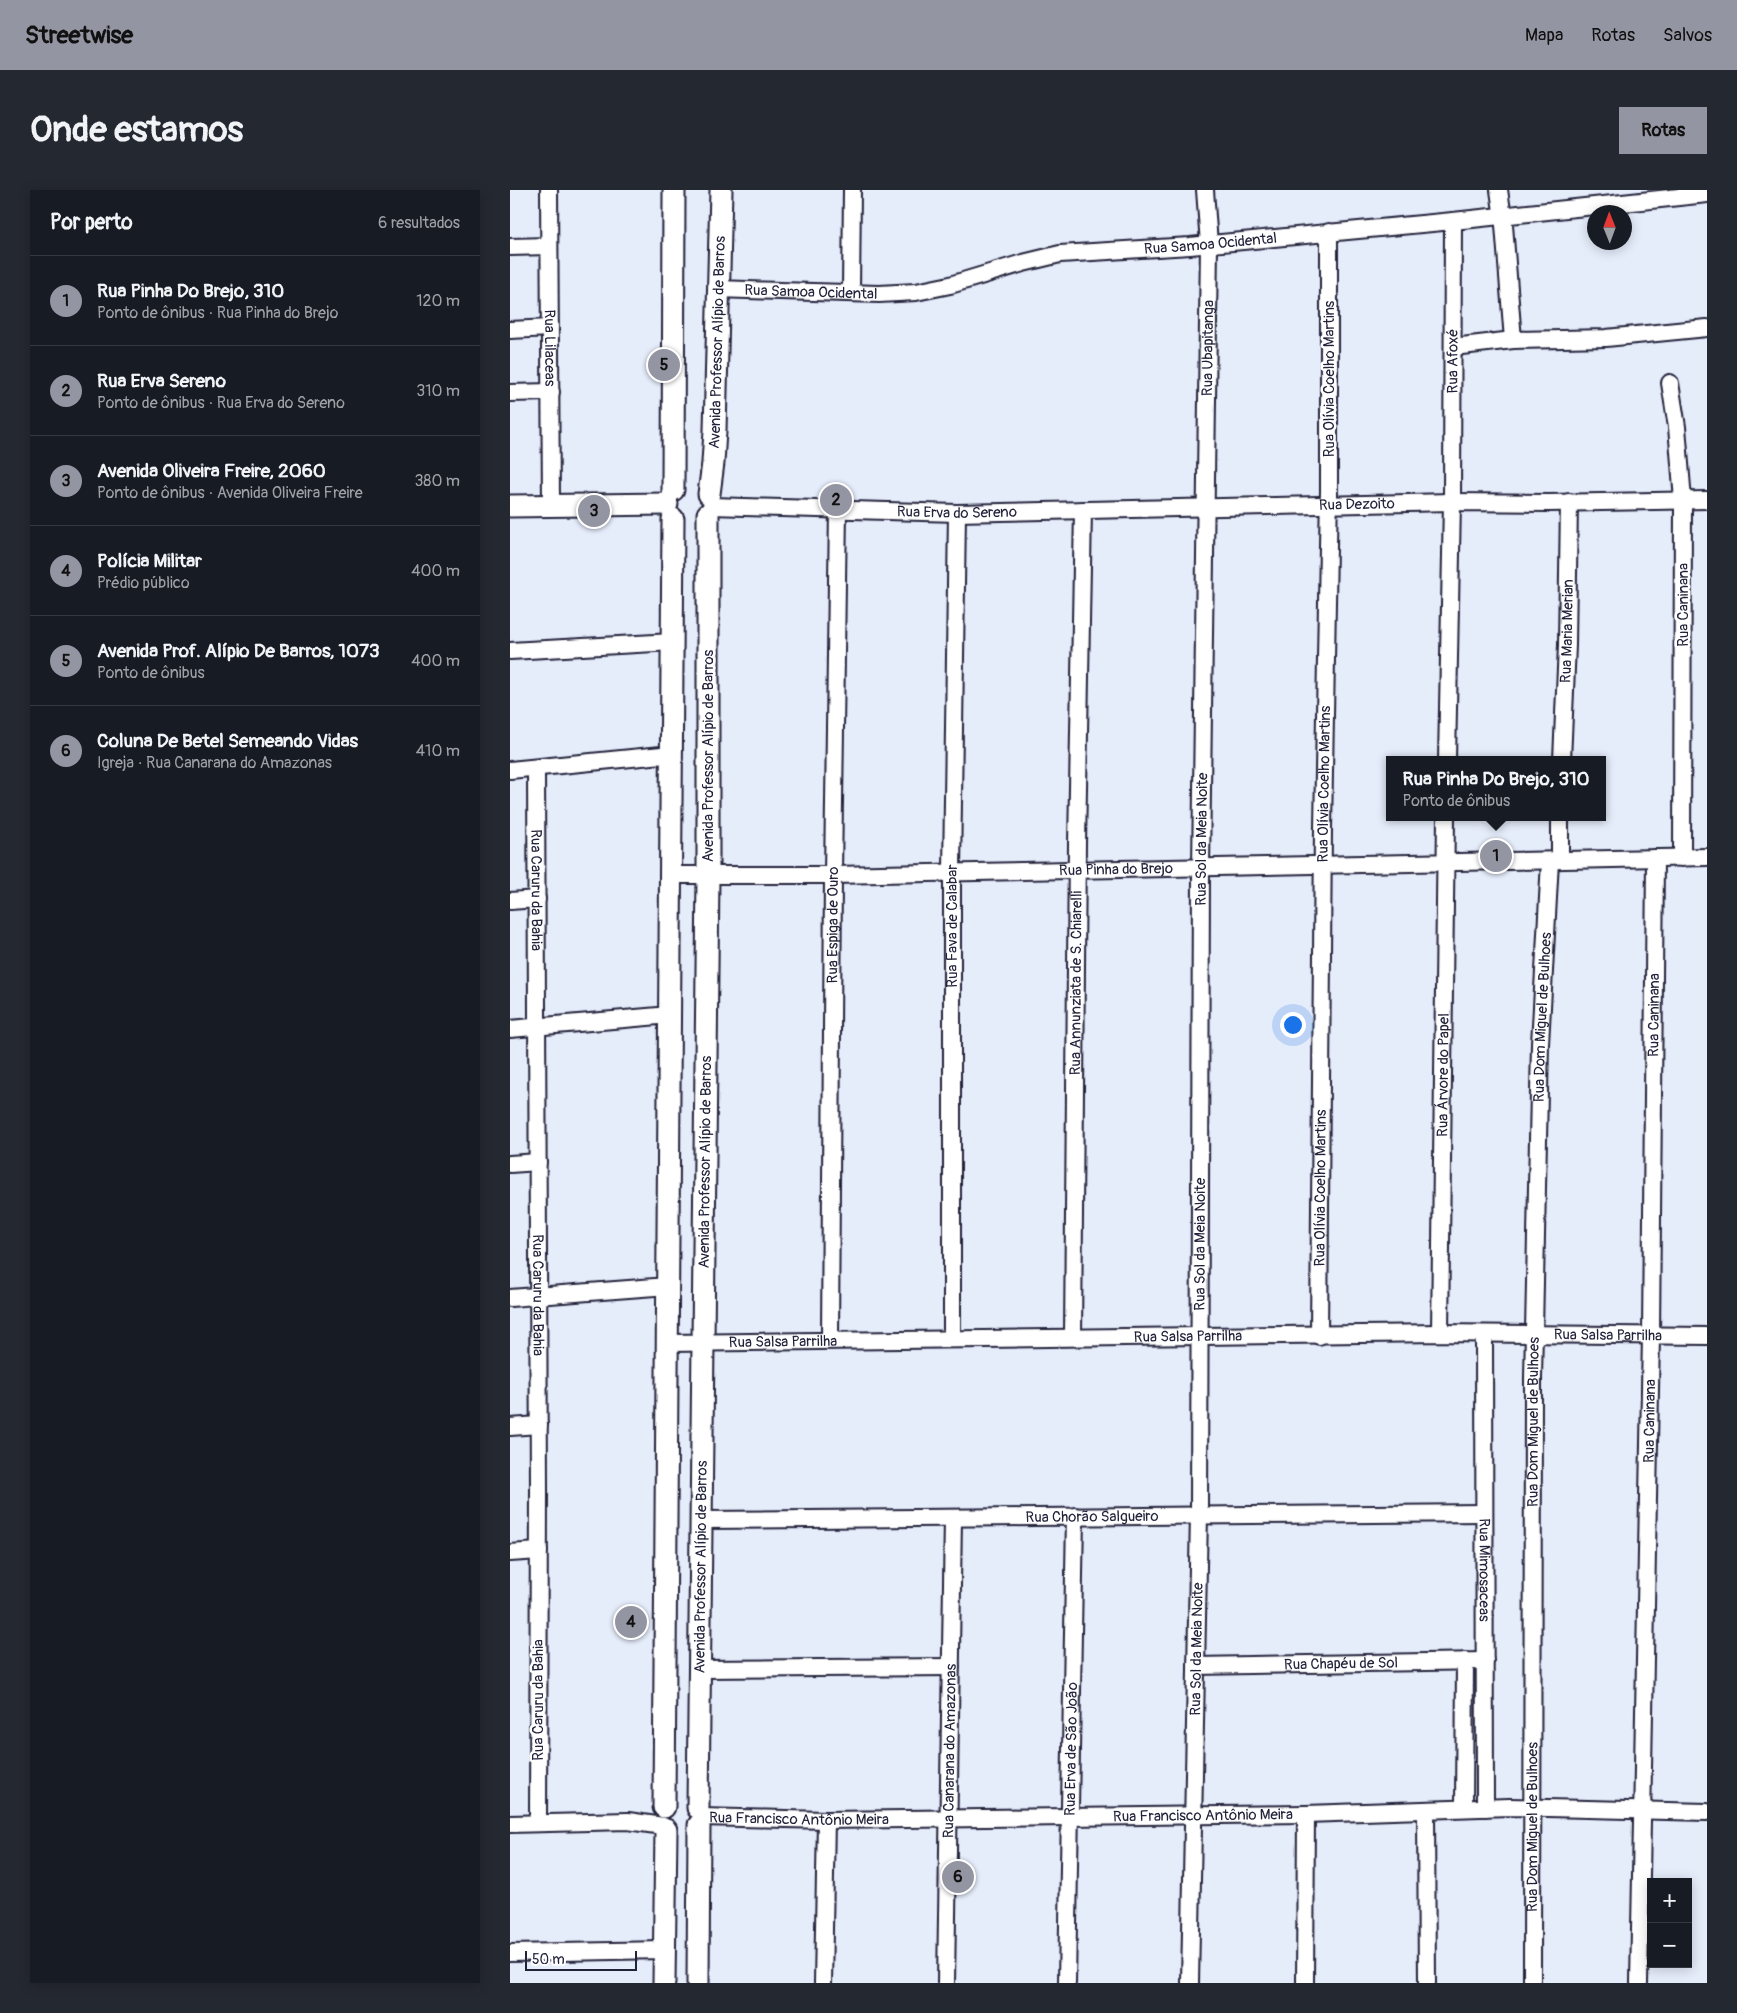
<!DOCTYPE html>
<html lang="pt">
<meta charset="utf-8">
<style>
body{margin:0;font-family:Pangolin,sans-serif;background:#242831;color:#f1f3f6}
.controls{position:absolute;right:15px;bottom:15px;display:grid;overflow:hidden;border-radius:0px;box-shadow:0 2px 12px #0003}
.controls button{width:45px;height:45px;display:grid;place-items:center;padding:0;border:0;border-bottom:1px solid #363941;background:#171b24;color:#f1f3f6;font:25px sans-serif}
.compass{position:absolute;left:1077px;top:15px;width:45px;height:45px;border-radius:50%;background:#171b24;box-shadow:0 2px 12px #0003;rotate:359deg}
.scale{position:absolute;left:15px;bottom:12px;width:112px;box-sizing:border-box;padding-left:5px;border:2px solid #22223b;border-top:0;font-size:14px;line-height:18px;white-space:nowrap;color:#22223b;-webkit-text-stroke:4px #fff;paint-order:stroke}
.you{position:absolute;left:782px;top:834px;width:18px;height:18px;margin:-12px;border:4px solid #fff;border-radius:50%;background:#1a73e8;box-shadow:0 0 0 8px #1a73e833}
.badge{display:grid;place-items:center;width:32px;height:32px;border-radius:50%;background:#9495a2;color:#111;font-size:16px;font-weight:700}
.pin{position:absolute;translate:-50% -50%;border:2px solid #fff;box-shadow:0 1px 5px #0006}
.popup{position:absolute;left:876px;top:566px;width:220px;height:65px;box-sizing:border-box;display:grid;place-content:center;border-radius:0px;background:#171b24;filter:drop-shadow(0 1px 4px #0005);font-size:16px;white-space:nowrap;color:#9ea1a6}
.popup b{font-size:19px;color:#f1f3f6}
.popup::after{content:'';position:absolute;left:50%;top:100%;margin-left:-10px;border:10px solid transparent;border-top-color:#171b24}
.list{margin:0;padding:0;list-style:none}
h2{display:flex;justify-content:space-between;align-items:center;height:65px;margin:0;padding:0 20px;font-size:21px}
h2 small{font-size:16px;font-weight:400;color:#9ea1a6}
.list li{display:grid;grid-template-columns:32px 1fr auto;gap:15px;align-items:center;box-sizing:border-box;height:90px;padding:0 20px;border-top:1px solid #363941}
.list b{display:block;font-size:19px;white-space:nowrap}
.list p{margin:0;font-size:16px;white-space:nowrap;color:#9ea1a6}
.list em{font-size:16px;font-style:normal;color:#9ea1a6}
.map{position:relative;flex:none;width:1197px;height:1793px;overflow:hidden;border-radius:0px}
header{display:flex;align-items:center;gap:30px;box-sizing:border-box;height:70px;padding:0 25px;background:#9495a2;color:#111}
header strong{font-size:24px}
nav{display:flex;gap:28px;margin-inline-start:auto;font-size:18px}
.intro{display:flex;align-items:center;justify-content:space-between;box-sizing:border-box;height:120px;padding:0 30px}
h1{margin:0;font-size:35px}
.button{padding:12px 22px;border-radius:0px;background:#9495a2;color:#111;font-size:18px;font-weight:700}
main{display:flex;gap:30px;padding:0 30px}
aside{flex:1;background:#171b24;border-radius:0px;box-shadow:0 2px 12px #0003}
.map>svg:first-child{display:block}
.lines{fill:none;stroke-linecap:round;stroke-linejoin:round}
.minor-casing{stroke:#22223b;stroke-width:20}
.tertiary-casing{stroke:#22223b;stroke-width:25}
.minor{stroke:#fff;stroke-width:16}
.tertiary{stroke:#fff;stroke-width:21}
.labels{text-anchor:middle;dominant-baseline:central;stroke-width:5;stroke-linejoin:round;paint-order:stroke}
.street-label{font-size:15px;fill:#22223b;stroke:#fff}
</style>
<header>
<strong>Streetwise</strong>
<nav><a>Mapa</a><a>Rotas</a><a>Salvos</a></nav>
</header>
<div class="intro"><h1>Onde estamos</h1><a class="button">Rotas</a></div>
<main>
<aside>
<h2>Por perto<small>6 resultados</small></h2>
<ul class="list">
<li><span class="badge">1</span><div><b>Rua Pinha Do Brejo, 310</b><p>Ponto de ônibus · Rua Pinha do Brejo</p></div><em>120 m</em></li>
<li><span class="badge">2</span><div><b>Rua Erva Sereno</b><p>Ponto de ônibus · Rua Erva do Sereno</p></div><em>310 m</em></li>
<li><span class="badge">3</span><div><b>Avenida Oliveira Freire, 2060</b><p>Ponto de ônibus · Avenida Oliveira Freire</p></div><em>380 m</em></li>
<li><span class="badge">4</span><div><b>Polícia Militar</b><p>Prédio público</p></div><em>400 m</em></li>
<li><span class="badge">5</span><div><b>Avenida Prof. Alípio De Barros, 1073</b><p>Ponto de ônibus</p></div><em>400 m</em></li>
<li><span class="badge">6</span><div><b>Coluna De Betel Semeando Vidas</b><p>Igreja · Rua Canarana do Amazonas</p></div><em>410 m</em></li>
</ul>
</aside>
<div class="map">
<svg width="1197" height="1793" viewBox="0 0 1197 1793">
<rect width="100%" height="100%" fill="#e5ecfa"/>
<filter id="ink" filterUnits="userSpaceOnUse"><feTurbulence type="fractalNoise" baseFrequency=".02" numOctaves="2"/><feDisplacementMap in="SourceGraphic" scale="10" xChannelSelector="R" yChannelSelector="G"/><feConvolveMatrix kernelMatrix="1 2 1 2 8 2 1 2 1" color-interpolation-filters="sRGB"/></filter>
<g filter="url(#ink)">
<g class="lines">
<defs>
<g id="minor">
<path id="s1" d="M39,0L41,314"/>
<path d="M989,0L994,35L1003,150"/>
<path d="M0,57L39,56"/>
<path id="s2" d="M207,99L369,104L406,102L440,95L513,73L550,64L680,56L943,31L1197,4"/>
<path d="M341,102L342,0"/>
<path d="M0,140L40,138"/>
<path d="M943,157L1003,150L1096,148L1197,138"/>
<path d="M1160,193L1167,237L1173,310L1172,668"/>
<path d="M0,203L41,202"/>
<path id="s3" d="M201,316L447,323L942,312L1039,313L1197,310"/>
<path d="M0,461L163,452"/>
<path id="s4" d="M937,570L942,312L943,31"/>
<path id="s5" d="M1052,570L1057,455L1059,312"/>
<path id="s6" d="M26,579L29,1300L28,1632"/>
<path d="M0,580L162,564"/>
<path d="M1050,670V627"/>
<path id="s7" d="M161,685H323L1197,667"/>
<path d="M0,711L27,709"/>
<path d="M0,839L160,825"/>
<path d="M0,974L28,972"/>
<path d="M0,1108L158,1096"/>
<path id="s8" d="M930,1143L936,627"/>
<path id="s9" d="M974,1144L975,1618"/>
<path id="s10" d="M809,1146L813,638L819,300V42"/>
<path id="s11" d="M563,1147L567,654L573,320"/>
<path id="s12" d="M442,1148V682L447,323"/>
<path id="s13" d="M320,1150L323,685L328,319"/>
<path id="s14" d="M158,1153L930,1143L1197,1146"/>
<path d="M0,1237L29,1235"/>
<path id="s15" d="M191,1330L974,1323"/>
<path d="M0,1363L29,1361"/>
<path id="s16" d="M686,1476L975,1471"/>
<path d="M190,1479L441,1477"/>
<path d="M954,1618L955,1471"/>
<path d="M916,1620L917,1793"/>
<path id="s17" d="M191,1627L316,1630L796,1624L999,1617L1197,1622"/>
<path d="M0,1634L118,1631L153,1636"/>
<path d="M0,1763L154,1760"/>
<path d="M313,1793L316,1630"/>
<path id="s18" d="M436,1793L443,1328"/>
<path id="s19" d="M557,1793L565,1326"/>
<path id="s20" d="M680,1793L689,1324L691,678L699,54L695,0"/>
<path d="M795,1793L796,1624"/>
<path id="s21" d="M1022,1793L1023,1188L1030,854L1040,671"/>
<path id="s22" d="M1129,1793L1141,1146L1145,668"/>
</g>
<g id="tertiary">
<path d="M163,300L164,0"/>
<path id="s23" d="M199,304L203,273L205,241L211,0"/>
<path d="M0,316L157,314"/>
<path d="M154,1617L163,329"/>
<path id="s24" d="M188,1618L198,686V324"/>
<path d="M154,1793L156,1640"/>
<path d="M188,1793L189,1635"/>
</g>
</defs>
<use href="#minor" class="minor-casing"/>
<use href="#tertiary" class="tertiary-casing"/>
<use href="#minor" class="minor"/>
<use href="#tertiary" class="tertiary"/>
</g>
</g>
<g class="labels">
<g class="street-label">
<text stroke="none"><textPath href="#s2" startOffset="499">Rua Samoa Ocidental</textPath></text>
<text stroke="none"><textPath href="#s2" startOffset="94">Rua Samoa Ocidental</textPath></text>
<text stroke="none"><textPath href="#s23" startOffset="152">Avenida Professor Alípio de Barros</textPath></text>
<text stroke="none"><textPath href="#s1" startOffset="158">Rua Lilaceas</textPath></text>
<text stroke="none"><textPath href="#s20" startOffset="1635">Rua Ubapitanga</textPath></text>
<text stroke="none"><textPath href="#s4" startOffset="399">Rua Afoxé</textPath></text>
<text transform="translate(819 189) rotate(-90)">Rua Olívia Coelho Martins</text>
<text stroke="none"><textPath href="#s3" startOffset="646">Rua Dezoito</textPath></text>
<text stroke="none"><textPath href="#s3" startOffset="246">Rua Erva do Sereno</textPath></text>
<text transform="translate(1173 415) rotate(-90)">Rua Caninana</text>
<text stroke="none"><textPath href="#s5" startOffset="129">Rua Maria Merian</textPath></text>
<text transform="translate(198 566) rotate(-90)">Avenida Professor Alípio de Barros</text>
<text stroke="none"><textPath href="#s10" startOffset="552">Rua Olívia Coelho Martins</textPath></text>
<text stroke="none"><textPath href="#s20" startOffset="1144">Rua Sol da Meia Noite</textPath></text>
<text stroke="none"><textPath href="#s7" startOffset="445">Rua Pinha do Brejo</textPath></text>
<text stroke="none"><textPath href="#s6" startOffset="121">Rua Caruru da Bahia</textPath></text>
<text stroke="none"><textPath href="#s13" startOffset="415">Rua Espiga de Ouro</textPath></text>
<text stroke="none"><textPath href="#s12" startOffset="412">Rua Fava de Calabar</textPath></text>
<text stroke="none"><textPath href="#s11" startOffset="354">Rua Annunziata de S. Chiarelli</textPath></text>
<text stroke="none"><textPath href="#s22" startOffset="968">Rua Caninana</textPath></text>
<text stroke="none"><textPath href="#s21" startOffset="966">Rua Dom Miguel de Bulhoes</textPath></text>
<text stroke="none"><textPath href="#s8" startOffset="258">Rua Árvore do Papel</textPath></text>
<text stroke="none"><textPath href="#s24" startOffset="646">Avenida Professor Alípio de Barros</textPath></text>
<text stroke="none"><textPath href="#s10" startOffset="148">Rua Olívia Coelho Martins</textPath></text>
<text stroke="none"><textPath href="#s20" startOffset="739">Rua Sol da Meia Noite</textPath></text>
<text stroke="none"><textPath href="#s6" startOffset="526">Rua Caruru da Bahia</textPath></text>
<text stroke="none"><textPath href="#s14" startOffset="940">Rua Salsa Parrilha</textPath></text>
<text stroke="none"><textPath href="#s14" startOffset="520">Rua Salsa Parrilha</textPath></text>
<text stroke="none"><textPath href="#s14" startOffset="115">Rua Salsa Parrilha</textPath></text>
<text stroke="none"><textPath href="#s22" startOffset="562">Rua Caninana</textPath></text>
<text stroke="none"><textPath href="#s21" startOffset="561">Rua Dom Miguel de Bulhoes</textPath></text>
<text stroke="none"><textPath href="#s15" startOffset="391">Rua Chorão Salgueiro</textPath></text>
<text stroke="none"><textPath href="#s24" startOffset="241">Avenida Professor Alípio de Barros</textPath></text>
<text stroke="none"><textPath href="#s9" startOffset="236">Rua Mimosaceas</textPath></text>
<text stroke="none"><textPath href="#s20" startOffset="334">Rua Sol da Meia Noite</textPath></text>
<text stroke="none"><textPath href="#s16" startOffset="145">Rua Chapéu de Sol</textPath></text>
<text transform="translate(28 1510) rotate(-90)">Rua Caruru da Bahia</text>
<text stroke="none"><textPath href="#s19" startOffset="234">Rua Erva de São João</textPath></text>
<text stroke="none"><textPath href="#s18" startOffset="232">Rua Canarana do Amazonas</textPath></text>
<text stroke="none"><textPath href="#s17" startOffset="502">Rua Francisco Antônio Meira</textPath></text>
<text stroke="none"><textPath href="#s17" startOffset="98">Rua Francisco Antônio Meira</textPath></text>
<text stroke="none"><textPath href="#s21" startOffset="156">Rua Dom Miguel de Bulhoes</textPath></text>
</g>
</g>
</svg>
<div class="controls">
<button>+</button>
<button>−</button>
</div>
<svg class="compass" viewBox="-18 -18 36 36"><path d="M0-13l5 13h-10z" fill="#e53935"/><path d="M0 13l5-13h-10z" fill="#9ea1a6"/></svg>
<div class="scale">50 m</div>
<div class="you"></div>
<div class="pin badge" style="left:986px;top:666px">1</div>
<div class="popup"><b>Rua Pinha Do Brejo, 310</b>Ponto de ônibus</div>
<div class="pin badge" style="left:326px;top:310px">2</div>
<div class="pin badge" style="left:84px;top:321px">3</div>
<div class="pin badge" style="left:121px;top:1432px">4</div>
<div class="pin badge" style="left:154px;top:175px">5</div>
<div class="pin badge" style="left:448px;top:1687px">6</div>
</div>
</main>
